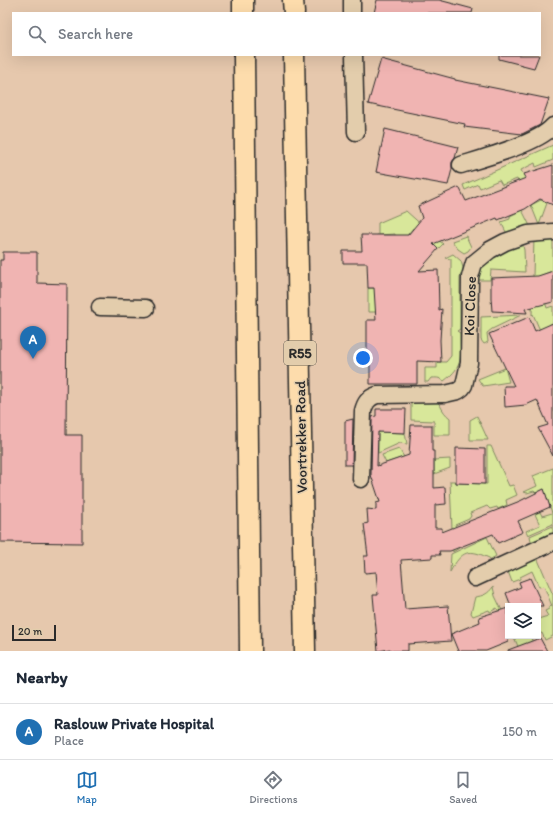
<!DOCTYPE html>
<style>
body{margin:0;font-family:Itim,sans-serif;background:#f2f2f3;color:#1f2937}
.controls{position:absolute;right:12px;bottom:12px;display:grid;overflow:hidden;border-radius:0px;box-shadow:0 4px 16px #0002}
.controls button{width:36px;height:36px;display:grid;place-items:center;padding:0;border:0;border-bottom:1px solid #e0e1e3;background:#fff;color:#1f2937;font:20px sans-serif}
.scale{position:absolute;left:12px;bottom:10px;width:44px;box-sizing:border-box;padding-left:4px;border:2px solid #2b2b2b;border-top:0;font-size:11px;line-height:14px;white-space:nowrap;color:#2b2b2b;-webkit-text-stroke:3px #e3cdac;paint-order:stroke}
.you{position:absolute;left:363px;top:358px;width:14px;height:14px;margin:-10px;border:3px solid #fff;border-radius:50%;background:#1a73e8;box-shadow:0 0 0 6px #1a73e833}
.badge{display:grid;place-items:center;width:26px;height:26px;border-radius:50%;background:#1f6fb2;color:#fff;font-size:13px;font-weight:700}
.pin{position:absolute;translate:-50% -33px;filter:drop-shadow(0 1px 2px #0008)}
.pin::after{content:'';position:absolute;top:21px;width:14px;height:12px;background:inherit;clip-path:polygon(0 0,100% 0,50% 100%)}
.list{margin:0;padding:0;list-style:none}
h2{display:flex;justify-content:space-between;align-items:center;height:52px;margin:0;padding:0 16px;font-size:17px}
h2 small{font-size:13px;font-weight:400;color:#747a83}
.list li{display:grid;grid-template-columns:26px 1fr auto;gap:12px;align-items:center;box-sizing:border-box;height:56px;padding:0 16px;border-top:1px solid #e0e1e3}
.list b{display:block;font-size:15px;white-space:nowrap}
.list p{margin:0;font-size:13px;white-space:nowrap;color:#747a83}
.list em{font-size:13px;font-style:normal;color:#747a83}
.icon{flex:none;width:22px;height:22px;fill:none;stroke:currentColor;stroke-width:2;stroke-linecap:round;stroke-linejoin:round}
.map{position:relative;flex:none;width:553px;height:651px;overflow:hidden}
.search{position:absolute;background:#fff;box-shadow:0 4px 16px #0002;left:12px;right:12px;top:12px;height:44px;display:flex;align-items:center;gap:10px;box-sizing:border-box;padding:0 14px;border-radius:0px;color:#747a83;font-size:15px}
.sheet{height:108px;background:#fff}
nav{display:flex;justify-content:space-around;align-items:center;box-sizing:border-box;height:56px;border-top:1px solid #e0e1e3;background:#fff;font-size:11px;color:#747a83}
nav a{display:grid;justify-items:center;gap:2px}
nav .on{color:#1f6fb2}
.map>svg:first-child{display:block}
.green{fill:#d8e79a;stroke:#828962}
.building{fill:#f0b4b2;stroke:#2b2b2b}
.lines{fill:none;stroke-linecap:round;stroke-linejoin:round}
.minor-casing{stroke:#2b2b2b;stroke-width:19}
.major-casing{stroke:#2b2b2b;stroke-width:23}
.minor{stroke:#e3cdac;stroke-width:16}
.major{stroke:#fddcac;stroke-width:20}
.labels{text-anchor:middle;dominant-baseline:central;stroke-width:3;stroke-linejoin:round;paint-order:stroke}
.shield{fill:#e3cdac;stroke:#625c52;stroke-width:1}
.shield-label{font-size:14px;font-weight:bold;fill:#2b2b2b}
.street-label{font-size:15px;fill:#2b2b2b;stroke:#e3cdac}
</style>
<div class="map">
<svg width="553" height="651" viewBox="0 0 553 651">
<rect width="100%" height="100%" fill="#e6c8ad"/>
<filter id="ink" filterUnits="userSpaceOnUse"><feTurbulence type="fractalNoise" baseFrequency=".025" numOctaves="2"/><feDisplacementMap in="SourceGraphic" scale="8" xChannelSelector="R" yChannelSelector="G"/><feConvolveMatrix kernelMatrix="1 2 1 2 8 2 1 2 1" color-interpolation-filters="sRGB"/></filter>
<g filter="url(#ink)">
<path class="green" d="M553,145V160L536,167L535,163L521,170L529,187L522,191L517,179L502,185L499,180L480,188L478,184L465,190L463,185Z
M541,200L547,203L539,225L531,205Z
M522,210L530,226L507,234L501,222L510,219V216Z
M406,211L443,244L438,249L426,237L413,228L401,243L395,240V234L378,235V223Z
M466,236L471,247L468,251L464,253L458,249L452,241Z
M534,238L553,240V272L552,271L537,277L547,308L553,306V323L550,324L553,330V361L533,314L532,315Z
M522,242L524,250L525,272L491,270L490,280H473L481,261Z
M453,254L461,261L463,268L460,278V329L457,331L460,333C460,357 465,365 444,381C439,377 436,378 431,378L428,382H425V368H437V362H446L451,356V259L445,258Z
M368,288H415L376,312H368Z
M521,315L492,329L487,333L488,342L484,344L481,340V317Z
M505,368L509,382L483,386L478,379Z
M411,400C419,400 435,397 440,405C443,411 445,414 450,418V435H434V421L411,420Z
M477,416L488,440H470V420Z
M378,432L405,433L407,444L400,443L378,453Z
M487,446H491L509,486L513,485L517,495L506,500L507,505L498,509L497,507L490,509L487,506L470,513L471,516L469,519L455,525L458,531L453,535L459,548L453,552L450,481H456V483L487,484Z
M399,449L404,457L386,463L382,455Z
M450,459V468L434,474V460Z
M553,468V524L528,535L526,531L540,525L535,514L540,512L542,516L552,513L544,489L536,493L534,491L527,493L524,492L537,486L533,476Z
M553,526V533L533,541H531L530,536Z
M487,537L496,556L491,559C469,548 462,550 450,572L451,554Z
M536,555L553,595V636L545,640L542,633L538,634V619L548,616L545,611L549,609V607L552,606L544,586L539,587L532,571L520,577V579L512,582L506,566Z
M493,587L495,596L507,621L504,623L497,608L490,612L489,610L473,616L471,613L475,597C483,596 488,594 493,587Z
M517,636H534L531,638L534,645L520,651L514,637Z"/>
<path class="building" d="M377,0H439L473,9L472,13H374Z
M499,55H539L534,68L499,59Z
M381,59L455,79V80L549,99L540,125L522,134L464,127L465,124L368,104Z
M385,129L458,147L455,158L452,162V169L448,185L376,172Z
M553,165V205L540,199L525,209L498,220L497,218L433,244L438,249L419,271L438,270L439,310L442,309L440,340L441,362L417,361V384H370V357H367V320H376L374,288H368L367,263H343V251H362L361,235H408L422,218L418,206L459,187L466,201L526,178L524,174Z
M3,252H37V283L67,284L66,435H82V543L0,542V260H3Z
M553,271V302L525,309L527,313L492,311L491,298V278L538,276Z
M529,317L535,331L553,323V456L538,428L548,425L537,400L526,405L505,407L504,386H514L489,334Z
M376,409H406L405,433L378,432L377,466L409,455L411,425H432V451H434V488L445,487L446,504L435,505V528H442V532L520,501L544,489L550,507L518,521L523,532L498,543L493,534L450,551H439L440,555H432V558L401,560L405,609L448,606L451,641L408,644V651H391L390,649L378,651L373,595H378L376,572L365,573L364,556H368L364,524L368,523L367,509L376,510V503L380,502L371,475L372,417L376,416Z
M353,419L352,465H345V421Z
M456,448L485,449V484L456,483Z
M530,578L543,606H511L506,593L521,587L519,582Z
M508,608V642L486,651H458L451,634L480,622L479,617Z
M540,638L547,651H508V650Z"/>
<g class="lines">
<defs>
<path id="minor" d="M352,0V13
M354,55L356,132
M461,165C484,158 539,143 553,126
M100,307L146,308
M361,479L363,411C365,403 368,398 377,395L445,394L458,391L462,388L464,385L469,363L470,277L474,263L490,250L505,242L528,234L553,232
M475,578L553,542"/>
<path id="major" d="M243,0V13
M293,0L294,13
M244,55L250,651
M294,55L305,651"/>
</defs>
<use href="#minor" class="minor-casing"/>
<use href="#major" class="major-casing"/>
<use href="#minor" class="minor"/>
<use href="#major" class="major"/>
</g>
</g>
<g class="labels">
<rect class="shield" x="284" y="341" width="32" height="24" rx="3"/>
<g class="shield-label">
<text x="300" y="353">R55</text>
</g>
<g class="street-label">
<text transform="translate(470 306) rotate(-88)">Koi Close</text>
<text transform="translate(301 437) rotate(-91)">Voortrekker Road</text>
</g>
</g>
</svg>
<div class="controls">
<button><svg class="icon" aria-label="layers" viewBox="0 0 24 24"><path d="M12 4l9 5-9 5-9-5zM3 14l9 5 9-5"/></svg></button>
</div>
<div class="scale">20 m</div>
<div class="you"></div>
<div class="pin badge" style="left:33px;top:359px">A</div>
<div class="search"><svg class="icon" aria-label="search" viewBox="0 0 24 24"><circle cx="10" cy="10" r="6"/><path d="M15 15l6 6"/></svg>Search here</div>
</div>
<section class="sheet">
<h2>Nearby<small></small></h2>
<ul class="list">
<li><span class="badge">A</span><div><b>Raslouw Private Hospital</b><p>Place</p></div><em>150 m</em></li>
</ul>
</section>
<nav>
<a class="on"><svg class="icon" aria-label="map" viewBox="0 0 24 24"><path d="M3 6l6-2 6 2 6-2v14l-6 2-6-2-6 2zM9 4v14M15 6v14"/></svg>Map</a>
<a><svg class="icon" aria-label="directions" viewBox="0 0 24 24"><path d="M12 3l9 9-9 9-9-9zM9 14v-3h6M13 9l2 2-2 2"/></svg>Directions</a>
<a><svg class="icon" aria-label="saved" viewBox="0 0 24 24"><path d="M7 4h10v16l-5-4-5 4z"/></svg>Saved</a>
</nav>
